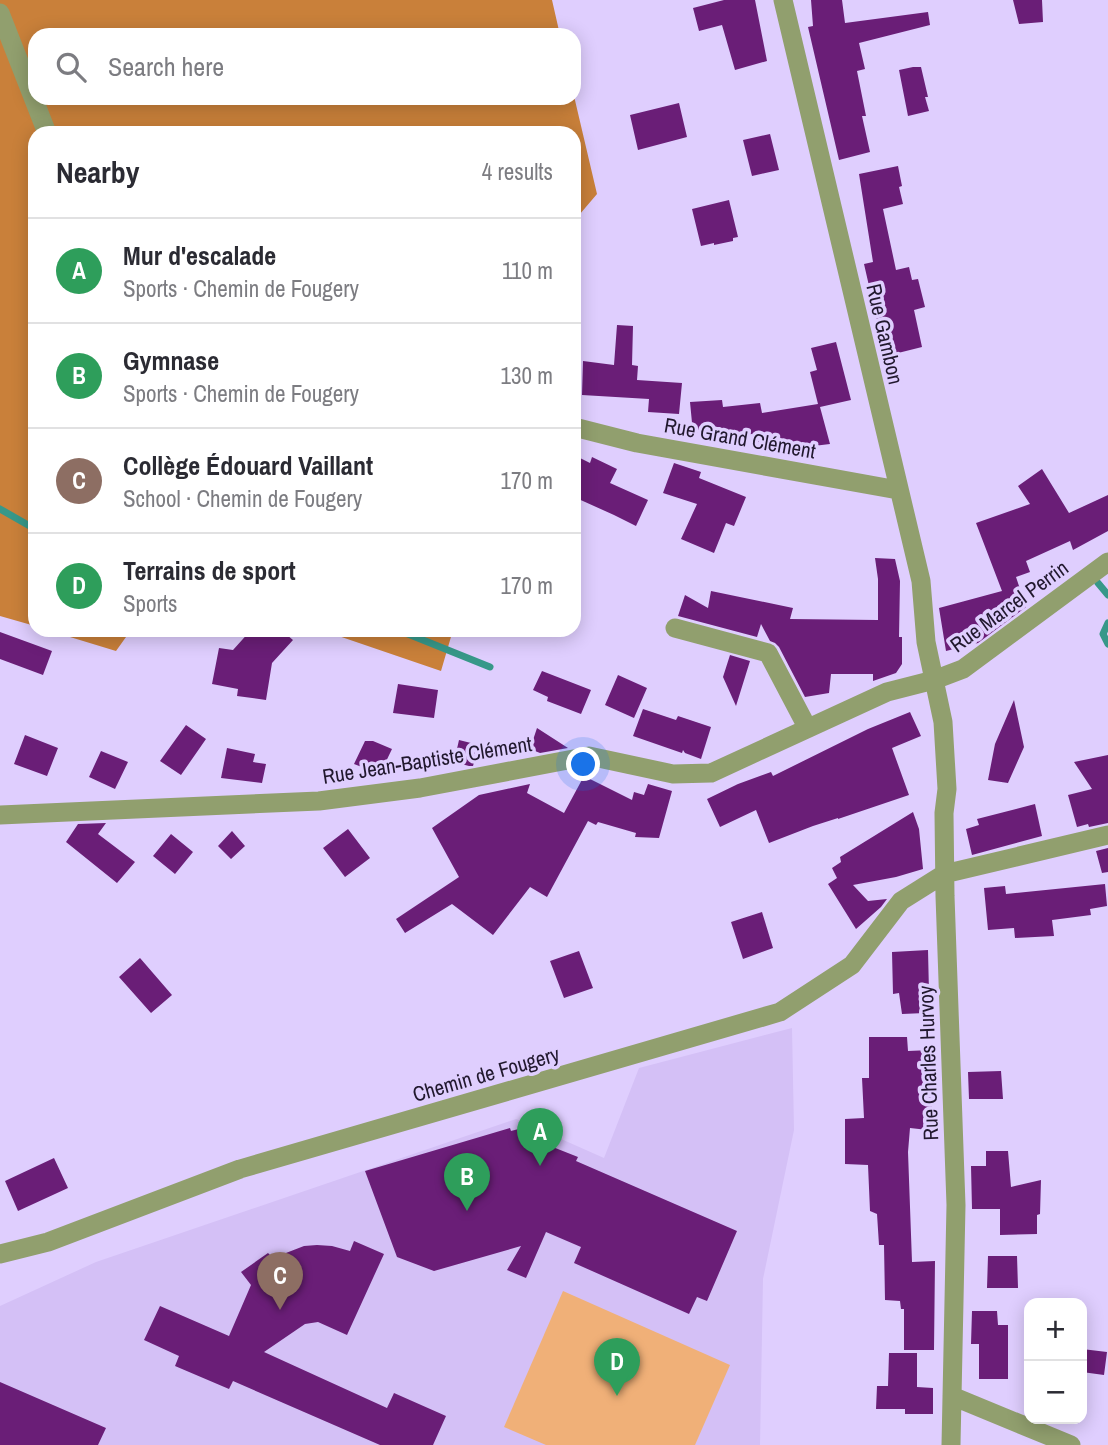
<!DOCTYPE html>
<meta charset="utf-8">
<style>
body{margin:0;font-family:"Archivo Narrow",sans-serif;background:#f7f7f7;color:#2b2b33}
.controls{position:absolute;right:21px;bottom:21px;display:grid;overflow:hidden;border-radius:14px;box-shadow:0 4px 18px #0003}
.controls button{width:63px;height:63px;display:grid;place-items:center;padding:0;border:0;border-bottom:2px solid #e1e1e2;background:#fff;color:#2b2b33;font:35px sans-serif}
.you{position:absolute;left:584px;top:765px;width:24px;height:24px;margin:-18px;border:5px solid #fff;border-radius:50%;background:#1a73e8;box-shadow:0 0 0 10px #1a73e833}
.badge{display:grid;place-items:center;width:46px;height:46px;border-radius:50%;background:#0b8043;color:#fff;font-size:23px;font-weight:700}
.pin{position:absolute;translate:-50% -58px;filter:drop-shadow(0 2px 4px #0008)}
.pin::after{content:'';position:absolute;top:37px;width:24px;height:21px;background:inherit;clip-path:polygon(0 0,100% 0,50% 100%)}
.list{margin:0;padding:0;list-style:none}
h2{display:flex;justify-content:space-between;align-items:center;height:91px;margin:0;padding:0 28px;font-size:30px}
h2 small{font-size:23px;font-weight:400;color:#7c7c81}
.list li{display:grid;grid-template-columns:46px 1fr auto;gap:21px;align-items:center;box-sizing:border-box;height:105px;padding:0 28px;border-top:2px solid #e1e1e2}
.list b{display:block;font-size:26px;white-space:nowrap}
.list p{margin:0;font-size:23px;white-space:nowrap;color:#7c7c81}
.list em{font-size:23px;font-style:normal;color:#7c7c81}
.icon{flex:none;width:38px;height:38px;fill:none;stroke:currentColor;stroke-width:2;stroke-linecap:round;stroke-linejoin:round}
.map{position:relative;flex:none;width:1108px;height:1445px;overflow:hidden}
.search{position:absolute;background:#fff;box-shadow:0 4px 18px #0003;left:28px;top:28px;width:553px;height:77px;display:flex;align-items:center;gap:18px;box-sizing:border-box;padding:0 24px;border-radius:21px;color:#7c7c81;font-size:26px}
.panel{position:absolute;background:#fff;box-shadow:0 4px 18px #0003;left:28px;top:126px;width:553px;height:511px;border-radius:21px}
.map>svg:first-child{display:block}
.built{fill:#d4c0f6}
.green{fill:#f0b078}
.forest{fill:#c9803a}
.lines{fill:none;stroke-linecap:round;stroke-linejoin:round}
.stream{stroke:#379889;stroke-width:7}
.building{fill:#6a1e77}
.minor{stroke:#919f6e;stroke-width:19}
.labels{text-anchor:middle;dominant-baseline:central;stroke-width:7;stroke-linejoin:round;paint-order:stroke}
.street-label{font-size:21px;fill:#21182e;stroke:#dfcefe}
</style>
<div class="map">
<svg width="1108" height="1445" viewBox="0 0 1108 1445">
<rect width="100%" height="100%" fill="#dfcefe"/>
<path class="built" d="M792,1028L794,1130L763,1279L760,1445H0V1306L96,1262L516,1119L604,1158L639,1068Z"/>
<path class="green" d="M563,1291L730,1365L695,1445H546L504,1427Z"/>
<path class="forest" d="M0,0H552L560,35H35V98H574V96L597,194L574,221V133H35V626L0,616Z
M47,630H131L116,651Z
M321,630H453L441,671Z"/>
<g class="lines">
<path class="stream" d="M0,509L35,529
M1098,583L1108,595
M1108,623L1103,634L1108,644
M398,630L490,667"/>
</g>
<path class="building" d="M724,0H755L767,61L735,70L722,25L699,31L693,8Z
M811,0H842L845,23L928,12L930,25L859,43L865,69L857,71L866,116H862L870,152L839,160L808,27L813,26Z
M1013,0H1042L1043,22L1019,24Z
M913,67H921L928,97H925L929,111L908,116L899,70Z
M679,103L687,137L638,150L630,115Z
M770,134L779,170L752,176L743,140Z
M898,166L902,186L899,187L903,204L883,209L896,270L909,267L912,280L918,279L925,307L914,310L922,347L890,355L885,337L881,338L864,264L873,262L859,174Z
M729,200L738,237L733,238V241L714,245V243L701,246L692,209Z
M617,325L633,326L632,365L638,366L637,380L682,383L679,414L648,412L649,399L582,395L583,361L614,365Z
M836,342L851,400L820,407L830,444L764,452L754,450L752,434L735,436V432L693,433L690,402L722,400L723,407L760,403L762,413L818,404L810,372L817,370L811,348Z
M574,455L590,463L592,457L617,469L610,483L648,500L636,526L614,515L574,497Z
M674,463L701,472L699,478L746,497L734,526L726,523L714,553L681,539L697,504L663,493Z
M1042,469L1069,513L1108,495V531L1073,550L1070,541L1026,561L1030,572L1016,577L1026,607L978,643L946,651L939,608L1002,591L976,523L1030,504L1018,486Z
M875,558L895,559L900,581L899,637H902V664L896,673L873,681V674H831L829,693L805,697L779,647L775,643L770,641L761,624L757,637L678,616L685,595L708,608L711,591L793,608L790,619L878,620V579Z
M251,630H281L293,640L272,663L266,700L237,696L238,689L212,684L219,648L233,650Z
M0,632L52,651L43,675L0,659Z
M730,655L750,661L736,706L723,677Z
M542,671L591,690L581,714L547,701L548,697L533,690Z
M618,675L647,688L634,718L605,705Z
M398,684L438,690L434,718L393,713Z
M1014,700L1024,747L1008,783L988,780L995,744Z
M643,709L676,720L678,716L711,727L701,759L685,753L683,750L682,753L633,736Z
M910,712L921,736L892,748L909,795L838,819V818L813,826L769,843L756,810L720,827L707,799L738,784L771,772L773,776L868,729Z
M186,725L206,739L181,775L160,761Z
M537,728L568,748L540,753L530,749Z
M25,735L58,748L47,776L14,764Z
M459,740L479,745L473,766H469L454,762Z
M365,741H373L392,749L380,774L354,764Z
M227,748L255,754L253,762L266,764L262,783L221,778Z
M101,751L128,762L115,789L89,777Z
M1108,755V823L1089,827L1088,824L1077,827L1068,795L1092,789L1074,762Z
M584,776L632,800L634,792L644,795L648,784L672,791L659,838L635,837L636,833L598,822L596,825L588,821L547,897L530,887L493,935L452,904L405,933L396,919L459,877L432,828L479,795L530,784L527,793L564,813Z
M1035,804L1042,836L972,855L966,829L979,825L977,819Z
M913,812L919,829L923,869L896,877L853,885L868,901L887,899L881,907L856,929L828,884L837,878L832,868L841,862L840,857Z
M106,823L98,834L135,862L117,883L66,842L78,824Z
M348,829L370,858L345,877L323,848Z
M232,831L245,846L231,859L218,846Z
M171,834L193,852L175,874L153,856Z
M1108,848V872L1102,873L1096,851Z
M1105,884L1107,906L1090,909L1091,915L1052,920L1054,936L1015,938L1014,928L988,930L984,888L1005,886L1006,894Z
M762,912L773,948L743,959L731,922Z
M928,950L929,993H923L925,1013L902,1014L899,993L893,994L892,952Z
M579,951L593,988L564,998L550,961Z
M140,958L172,995L151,1013L119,977Z
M869,1037H907L908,1051L931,1050L932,1108L936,1109L937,1131L910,1128L908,1152L912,1262L935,1261L934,1350H904V1309H901L900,1301L885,1300L884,1245H879L877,1214L870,1211L868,1165L845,1164V1119L864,1118L862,1078H869Z
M1001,1071L1003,1099H969L968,1072Z
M526,1127L530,1138L578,1157L576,1161L737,1231L707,1301L697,1297L689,1314L574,1263L581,1247L546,1232L526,1278L507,1270L521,1246L434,1271L397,1257L365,1171L510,1128L511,1131Z
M986,1151H1008L1011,1187L1041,1180L1040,1214L1037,1215V1234L1000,1235V1209H972L971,1166H986Z
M54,1158L68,1188L18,1211L5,1181Z
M354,1241L384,1254L347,1335L318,1322L305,1324L264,1352L387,1408L394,1393L446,1416L433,1445H380L233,1381L229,1389L175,1366L179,1356L144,1340L160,1306L229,1336L251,1285L241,1272L268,1253L273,1258L304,1246L317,1245L332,1246L350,1251Z
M988,1256H1017L1018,1288H987Z
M972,1311H997L998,1325H1008V1379H979V1344H971Z
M1082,1349L1107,1352L1104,1375L1082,1372Z
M889,1353H917V1387L933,1388V1414H905V1409H876L877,1386H888Z
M0,1382L106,1428L98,1445H0Z"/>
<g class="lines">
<path class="minor" d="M783,0L921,581L926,642L943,722L947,789L944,813L945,896L956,1205L951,1445
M0,13L47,133
M574,427L637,443L898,490
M675,628L768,653L807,727
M0,815L319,801L420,788L589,756L673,774L711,773L887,692L934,680L963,669L1108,562
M0,1254L48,1242L240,1169L780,1012L852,965L901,901L944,874L1108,835
M952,1396L1071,1445"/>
</g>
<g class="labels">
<g class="street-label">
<text transform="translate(885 334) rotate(77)">Rue Gambon</text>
<text transform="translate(740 438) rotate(10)">Rue Grand Clément</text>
<text transform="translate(1009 606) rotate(-36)">Rue Marcel Perrin</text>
<text transform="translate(427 760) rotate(-9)">Rue Jean-Baptiste Clément</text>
<text transform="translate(928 1063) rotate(-92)">Rue Charles Hurvoy</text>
<text transform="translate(486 1074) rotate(-16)">Chemin de Fougery</text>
</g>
</g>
</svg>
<div class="controls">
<button>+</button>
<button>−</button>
</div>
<div class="you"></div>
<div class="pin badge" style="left:540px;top:1166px;background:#2e9e5b">A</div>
<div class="pin badge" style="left:467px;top:1211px;background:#2e9e5b">B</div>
<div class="pin badge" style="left:280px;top:1310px;background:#8d6e63">C</div>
<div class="pin badge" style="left:617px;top:1396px;background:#2e9e5b">D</div>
<div class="search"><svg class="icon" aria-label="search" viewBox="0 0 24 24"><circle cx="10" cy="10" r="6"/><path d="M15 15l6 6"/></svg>Search here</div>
<section class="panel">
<h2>Nearby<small>4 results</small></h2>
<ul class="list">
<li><span class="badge" style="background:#2e9e5b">A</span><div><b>Mur d'escalade</b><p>Sports · Chemin de Fougery</p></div><em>110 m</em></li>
<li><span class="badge" style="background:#2e9e5b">B</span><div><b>Gymnase</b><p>Sports · Chemin de Fougery</p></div><em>130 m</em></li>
<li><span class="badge" style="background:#8d6e63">C</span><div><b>Collège Édouard Vaillant</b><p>School · Chemin de Fougery</p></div><em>170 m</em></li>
<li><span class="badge" style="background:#2e9e5b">D</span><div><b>Terrains de sport</b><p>Sports</p></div><em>170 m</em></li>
</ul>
</section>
</div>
